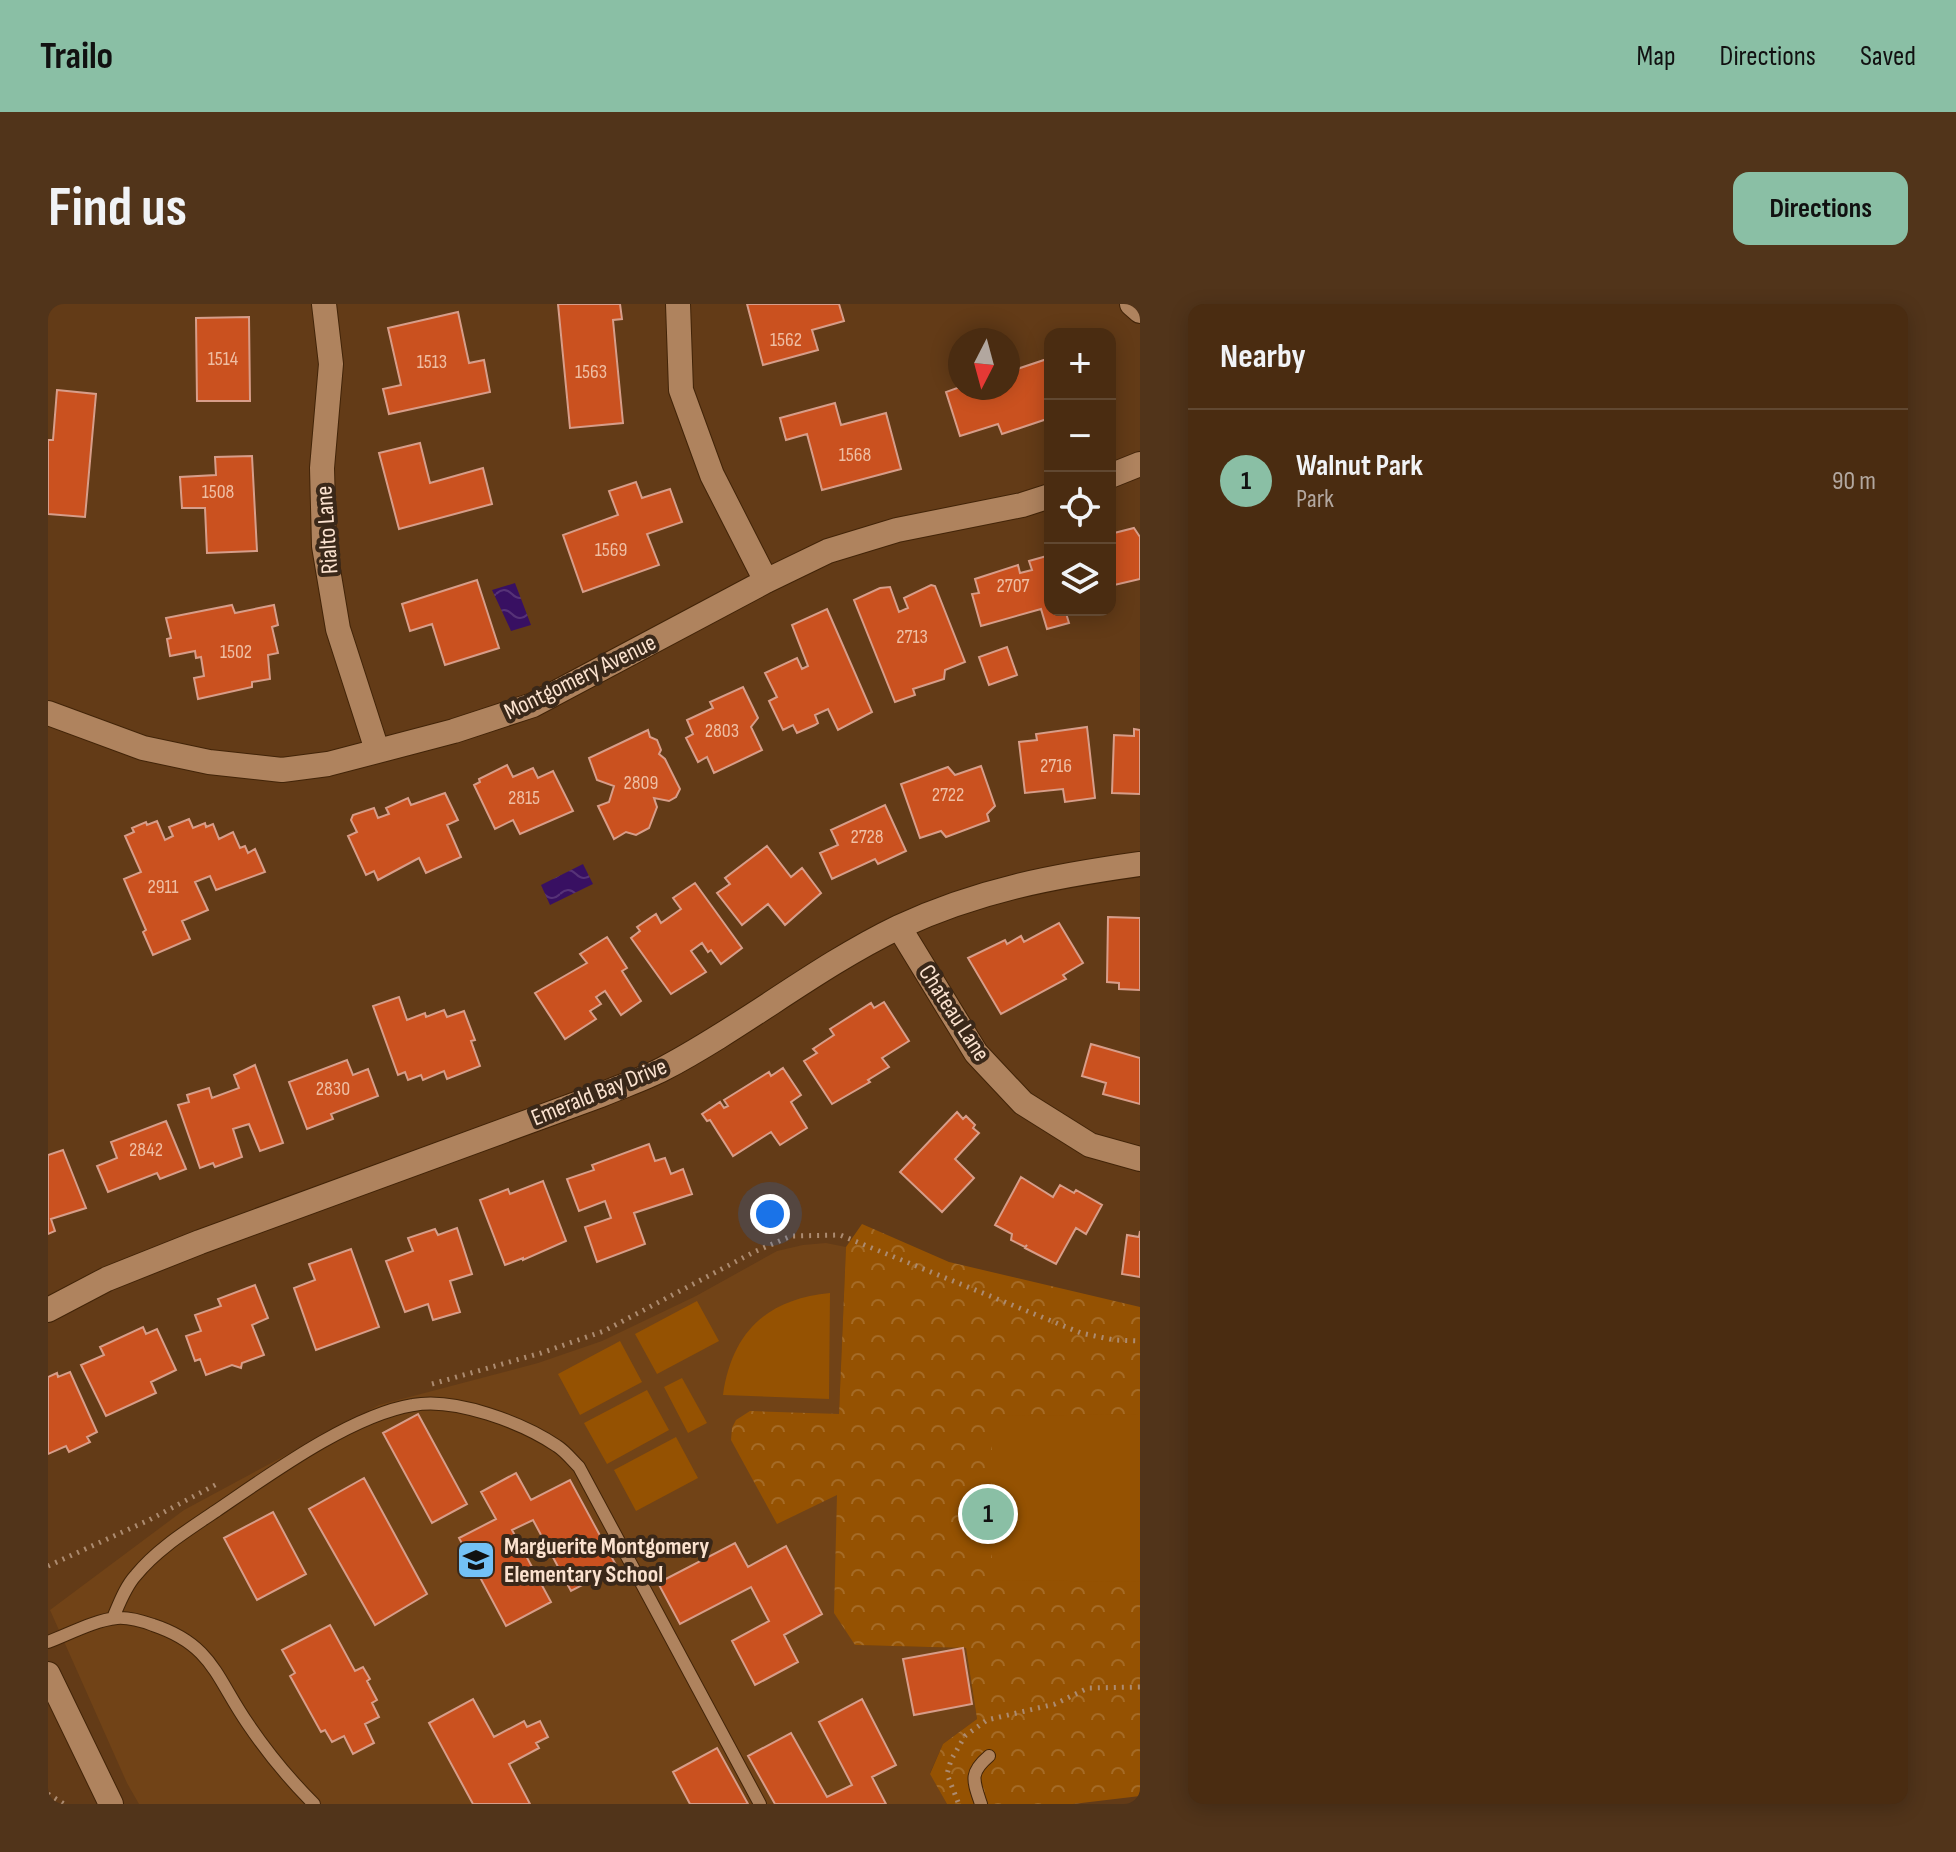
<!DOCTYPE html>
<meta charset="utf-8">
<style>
body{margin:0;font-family:"Sofia Sans Condensed",sans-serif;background:#51341a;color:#f1f3f6}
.controls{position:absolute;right:24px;top:24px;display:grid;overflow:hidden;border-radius:16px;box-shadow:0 4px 20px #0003}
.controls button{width:72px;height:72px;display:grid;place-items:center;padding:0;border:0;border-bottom:2px solid #614831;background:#4a2c11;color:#f1f3f6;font:40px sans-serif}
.compass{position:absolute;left:900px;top:24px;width:72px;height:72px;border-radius:50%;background:#4a2c11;box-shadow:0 4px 20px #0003;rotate:186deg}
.you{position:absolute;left:722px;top:910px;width:28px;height:28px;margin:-20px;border:6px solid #fff;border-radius:50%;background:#1a73e8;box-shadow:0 0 0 12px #1a73e833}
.badge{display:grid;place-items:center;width:52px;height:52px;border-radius:50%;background:#8abfa5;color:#111;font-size:26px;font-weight:700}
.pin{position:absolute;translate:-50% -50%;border:4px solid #fff;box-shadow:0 2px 8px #0006}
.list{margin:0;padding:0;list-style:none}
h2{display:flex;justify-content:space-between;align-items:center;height:104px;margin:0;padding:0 32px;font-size:34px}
h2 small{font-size:26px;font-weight:400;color:#b2a79f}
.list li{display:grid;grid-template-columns:52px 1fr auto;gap:24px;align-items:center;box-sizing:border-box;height:144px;padding:0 32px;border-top:2px solid #614831}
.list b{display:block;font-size:30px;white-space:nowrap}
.list p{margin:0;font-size:26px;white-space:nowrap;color:#b2a79f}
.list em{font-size:26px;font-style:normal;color:#b2a79f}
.icon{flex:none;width:44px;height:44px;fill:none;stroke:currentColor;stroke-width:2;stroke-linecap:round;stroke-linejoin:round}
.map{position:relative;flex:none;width:1092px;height:1500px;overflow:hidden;border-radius:16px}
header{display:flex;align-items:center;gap:48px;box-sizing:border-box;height:112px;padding:0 40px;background:#8abfa5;color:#111}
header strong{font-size:38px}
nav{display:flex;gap:44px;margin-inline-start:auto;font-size:28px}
.intro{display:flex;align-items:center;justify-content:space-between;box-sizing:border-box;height:192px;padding:0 48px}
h1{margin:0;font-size:56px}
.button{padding:20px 36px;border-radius:16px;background:#8abfa5;color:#111;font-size:28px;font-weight:700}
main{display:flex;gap:48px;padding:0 48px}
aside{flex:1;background:#4a2c11;border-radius:16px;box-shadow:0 4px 20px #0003}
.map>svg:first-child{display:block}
.built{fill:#714317}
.park{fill:url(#park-crowns)}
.pitch{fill:#955202}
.water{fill:url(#water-waves)}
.building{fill:#ca511f;stroke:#d79d89;stroke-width:2}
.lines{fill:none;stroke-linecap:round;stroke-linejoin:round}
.lane-casing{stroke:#422408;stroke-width:14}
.street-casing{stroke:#422408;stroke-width:26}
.path{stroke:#ac8b70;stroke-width:5;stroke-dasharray:2 6;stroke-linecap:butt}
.lane{stroke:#af835e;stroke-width:12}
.street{stroke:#af835e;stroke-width:24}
.labels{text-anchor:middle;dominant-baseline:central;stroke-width:8;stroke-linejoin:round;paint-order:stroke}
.number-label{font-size:20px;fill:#efbea3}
.street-label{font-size:24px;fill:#fbe2cf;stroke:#3a2819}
.poi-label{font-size:24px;font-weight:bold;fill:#fbe2cf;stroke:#3a2819;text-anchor:start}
</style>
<header>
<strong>Trailo</strong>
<nav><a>Map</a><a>Directions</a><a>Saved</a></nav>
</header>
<div class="intro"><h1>Find us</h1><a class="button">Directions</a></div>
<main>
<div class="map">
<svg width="1092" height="1500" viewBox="0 0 1092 1500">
<defs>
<pattern id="park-crowns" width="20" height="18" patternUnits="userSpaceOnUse" patternTransform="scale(2)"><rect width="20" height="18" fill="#955202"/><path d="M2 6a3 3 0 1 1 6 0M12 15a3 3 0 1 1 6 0" fill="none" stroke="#a56b26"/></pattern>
<pattern id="water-waves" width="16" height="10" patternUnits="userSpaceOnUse" patternTransform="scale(2)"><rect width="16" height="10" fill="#381062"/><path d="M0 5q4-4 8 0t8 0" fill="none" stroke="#563277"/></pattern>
</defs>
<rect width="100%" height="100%" fill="#633b17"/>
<path class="built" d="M778,939L798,943L791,1111L807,1341L918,1344L929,1415L895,1440L882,1469L899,1500H91L79,1479L2,1306L136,1206L331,1101L490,1059L554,1037L648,992L729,947L755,941Z"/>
<path class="park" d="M814,920L901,958L1092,1003V1492L1025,1500H899L882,1470L895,1440L929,1415L918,1344L807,1341L786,1309L789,1191L729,1220L683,1136L684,1124L688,1116L702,1107L791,1110L798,943Z"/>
<path class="pitch" d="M782,989L781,1095L675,1091C684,1028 719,995 782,989Z
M649,997L671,1037L609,1070L587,1030Z
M572,1037L594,1078L532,1111L510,1070Z
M634,1074L659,1119L640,1129L616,1083Z
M599,1086L621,1126L559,1160L536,1119Z
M1092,1110V1278L944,1276V1112Z
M628,1133L650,1174L588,1207L566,1166Z"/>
<path class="water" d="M467,279L483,321L463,327L444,286Z
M535,560L545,580L502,601L493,581Z"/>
<path class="building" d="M510,0H572L574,15L565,16L575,119L522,124Z
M699,0H791L796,17L764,26L770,46L715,61Z
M410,8L421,59L436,56L442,88L341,110L335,85L353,81L340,24Z
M201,13L202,97H149L148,14Z
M1002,54V114L954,130L950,120L912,132L898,88L912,83L960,84V68Z
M9,86L48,90L37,213L0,210V136H5Z
M787,99L793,121L838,109L853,165L774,186L759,130L738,136L732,114Z
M372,139L382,179L435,164L444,200L351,225L331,149Z
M204,152L209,247L159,249L157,204H134L132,173L168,171L167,153Z
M588,178L594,194L622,185L634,218L599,230L611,261L535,288L515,231L570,211L561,187Z
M1086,224L1092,233V275L1062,282V239L1067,235L1066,229Z
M1002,251V306H1017L1021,319L999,325L993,305L933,322L924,290L931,289L927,275L970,261L972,269L984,266L981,257Z
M429,276L451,344L397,361L384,320L362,327L354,300Z
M883,281L887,282L917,358L897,366L896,375L865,385L867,391L847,398L806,296L832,284L842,283L851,308L860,304L856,294Z
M184,301L187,309L226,301L230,321L224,323L230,349L220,351L222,375L204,378V383L150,395L146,374L156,372L153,353L148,354L147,347L122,352L119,335L123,334L118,314Z
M779,305L824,408L790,426L780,405L767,411L770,419L767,421L749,429L745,421L735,426L721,397L729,393L717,369L749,354L754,365L760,362L744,321Z
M959,343L969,371L941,381L931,353Z
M695,383L710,414L703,423L714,446L666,469L659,453L650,458L638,434L645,430L639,416L665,404L662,398Z
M1039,423L1047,494L1017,498L1015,485L977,489L971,438L989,436L988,430Z
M1086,425L1092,426V490L1064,489L1066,431L1086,432Z
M600,426L602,433L609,436L613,446L611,450L617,455L632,485L628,493L621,497L606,494L609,503L601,524L588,531L578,528L566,535L550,502L561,498L566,482L549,476L541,454Z
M459,461L465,473L485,464L490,474L505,467L525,507L472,530L465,516L447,525L426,481L432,478L431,475Z
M933,462L947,502L939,510L941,517L898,533L893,527L872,534L853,480L900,463L907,471Z
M397,489L410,516L399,521L413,553L378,569L371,554L330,576L326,567L318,571L300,532L309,528L303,516L305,511L326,504L330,514L341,510L338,504L360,494L363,501Z
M837,501L858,547L830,560L827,555L784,575L772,549L790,541L783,526Z
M141,515L145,524L157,519L158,523L165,520L171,535L185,528L192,544L197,542L200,549L207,545L217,568L168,586L162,572L147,578L160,606L134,617L142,635L105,651L95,628L98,626L76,575L93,568L77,532L86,528L84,524L98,518L99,521L109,517L117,536L125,532L121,523Z
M719,542L743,573L754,564L773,589L737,621L720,600L694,621L669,589L682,580L677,574Z
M647,579L694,644L673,660L663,646L660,648L654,639L643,647L658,668L623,690L583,634L592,627L589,623L608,610L613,619L633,605L625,594Z
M1060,613L1092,614V686L1071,685V679L1059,678Z
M1011,619L1035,659L1015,671L1018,675L953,710L920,654L957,636L959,640L973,632L976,638Z
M559,633L579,664L574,667L593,697L573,711L557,687L548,693L553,700L542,707L548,715L517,735L487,689L539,659L532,650Z
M351,693L359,716L377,709L378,713L396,706L399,713L416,707L427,736L423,737L432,762L399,775L396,767L375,776L373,771L360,776L357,768L350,771L325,702Z
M836,698L861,737L834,754L841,763L820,776L822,778L784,800L756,757L769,749L765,745L786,731L782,725L823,699L826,704Z
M1043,740L1092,754V800L1055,790L1058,779L1034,772Z
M299,756L305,771L320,765L330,792L283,810L285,815L259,825L241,778Z
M207,761L235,839L212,847L201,820L185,825L194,853L167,863L165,859L152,864L130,801L141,798L139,791L161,784L164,794L191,784L186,771Z
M735,764L753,791L743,798L759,824L732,841L723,828L685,852L662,816L659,817L654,810L672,798L676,804L680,802L676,796L721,768L723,772Z
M909,808L915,815L918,812L927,821L925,824L931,829L907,855L926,874L894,908L852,868Z
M118,817L138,865L112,875L109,869L60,888L49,862L69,854L63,838Z
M601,840L607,857L617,854L623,870L635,865L644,890L586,909L597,940L549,958L537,923L563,914L557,897L531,907L519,875L546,866L544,861Z
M15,846L38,904L3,915L7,927L0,930V851Z
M973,873L1005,893L1012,881L1026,889L1028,886L1054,901L1038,930L1028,924L1008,960L977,944L979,941L977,943L963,936L964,930L947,921Z
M495,877L518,937L475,956V954L457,961L432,896L460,885L462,890Z
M409,924L424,970L402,977L412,1008L385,1016L380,1000L357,1008L338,957L365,947L360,934L387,925L390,931Z
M1092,927V973L1074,970L1079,931L1091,933Z
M303,945L331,1023L268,1046L246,984L267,976L261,960Z
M207,981L220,1014L204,1021L216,1051L194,1059L193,1064L184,1061L158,1071L152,1055L147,1057L138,1032L153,1027L147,1011L173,1002L170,995Z
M95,1023L98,1030L109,1025L128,1066L103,1078L108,1089L58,1112L33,1061L56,1051L52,1043Z
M22,1068L49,1128L39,1133L42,1138L21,1148L18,1142L0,1150V1073L9,1069L10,1073Z
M370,1110L419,1200L384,1219L335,1129Z
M468,1169L483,1196L522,1176L569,1263L523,1287L485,1216L464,1226L503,1298L458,1322L411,1234L448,1215L433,1188Z
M316,1174L379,1290L327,1321L261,1205Z
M225,1208L258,1270L209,1296L176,1234Z
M687,1239L700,1263L738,1242L774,1310L736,1331L750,1358L707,1381L684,1337L721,1317L703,1283L632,1320L610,1279Z
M282,1321L307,1367L315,1363L322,1375L319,1377L329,1396L324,1399L331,1413L317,1420L326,1439L305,1450L296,1432L284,1438L277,1426L273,1428L242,1372L247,1369L234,1346Z
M915,1344L924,1400L866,1411L855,1355Z
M425,1395L446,1433L476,1417L479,1423L492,1417L500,1433L488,1439L491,1444L461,1460L482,1500H425L381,1419Z
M814,1395L848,1461L824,1473L838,1500H727L700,1452L743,1429L779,1493L804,1481L771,1418Z
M669,1444L700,1500H642L625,1468Z"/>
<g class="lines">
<defs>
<path id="lane" d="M65,1314C71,1300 77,1283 88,1271C109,1245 140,1226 168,1207C221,1171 303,1111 365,1101C407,1093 475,1119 509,1142C517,1147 524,1156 531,1163L712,1500
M0,1338C21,1330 47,1316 69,1314C82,1313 94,1317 105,1321C165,1341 168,1374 200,1420C219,1448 242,1476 266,1500
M933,1500C925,1476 921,1469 941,1452"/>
<path id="street" d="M276,0L283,60L274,164L276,242L290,325L329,446
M630,0L633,86L664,171L718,277
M1084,0L1092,7
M1062,172L1092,160
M0,409L95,444L161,458L234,466L280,460L406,427L485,401L718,277L780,247L849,226L974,201L1002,192
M851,623L928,749L975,799L1042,841L1092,855
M0,1006L59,975L152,938L553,791C574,782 596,775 615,765C697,722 768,663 851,623C931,586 1006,572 1092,560
M0,1370L63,1500"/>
</defs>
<use href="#lane" class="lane-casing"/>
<use href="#street" class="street-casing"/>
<path class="path" d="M384,1080L493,1049L556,1027L706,948L743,932L792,931L1033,1029L1066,1036L1092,1037
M0,1262L101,1216L169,1180
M0,1490L16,1500
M910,1498L899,1470L903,1456L917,1432L939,1416L1007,1400L1040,1384L1092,1383"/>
<use href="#lane" class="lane"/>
<use href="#street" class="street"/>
</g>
<defs>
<symbol id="school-square" viewBox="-11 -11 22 22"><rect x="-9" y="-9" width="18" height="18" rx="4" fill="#73c1f6" stroke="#3a2819"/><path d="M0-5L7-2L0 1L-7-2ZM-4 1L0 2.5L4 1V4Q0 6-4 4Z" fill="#111"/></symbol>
</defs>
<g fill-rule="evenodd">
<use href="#school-square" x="406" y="1234" width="44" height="44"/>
</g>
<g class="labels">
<g class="number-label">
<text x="738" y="36">1562</text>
<text x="175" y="55">1514</text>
<text x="384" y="58">1513</text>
<text x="543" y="68">1563</text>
<text x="807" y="151">1568</text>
<text x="170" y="188">1508</text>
<text x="563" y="246">1569</text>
<text x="965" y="282">2707</text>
<text x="864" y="333">2713</text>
<text x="188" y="348">1502</text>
<text x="674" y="427">2803</text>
<text x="1008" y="462">2716</text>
<text x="593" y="479">2809</text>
<text x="900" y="491">2722</text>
<text x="476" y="494">2815</text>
<text x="819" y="533">2728</text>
<text x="115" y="583">2911</text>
<text x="285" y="785">2830</text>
<text x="98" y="846">2842</text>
</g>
<g class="street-label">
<text transform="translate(279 226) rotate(-94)">Rialto Lane</text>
<text transform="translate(532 373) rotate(-26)">Montgomery Avenue</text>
<text transform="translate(906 709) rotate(57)">Chateau Lane</text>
<text transform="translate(551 788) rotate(-22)">Emerald Bay Drive</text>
</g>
<g class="poi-label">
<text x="456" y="1242">Marguerite Montgomery<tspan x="456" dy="28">Elementary School</tspan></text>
</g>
</g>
</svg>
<div class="controls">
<button>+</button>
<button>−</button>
<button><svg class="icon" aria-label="locate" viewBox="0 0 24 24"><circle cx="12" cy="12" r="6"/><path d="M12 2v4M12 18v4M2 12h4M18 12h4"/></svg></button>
<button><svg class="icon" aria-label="layers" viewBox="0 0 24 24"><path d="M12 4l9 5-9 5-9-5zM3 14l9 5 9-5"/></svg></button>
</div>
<svg class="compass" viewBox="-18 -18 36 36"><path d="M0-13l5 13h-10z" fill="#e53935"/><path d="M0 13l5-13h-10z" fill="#b2a79f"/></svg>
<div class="you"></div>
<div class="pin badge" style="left:940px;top:1210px">1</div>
</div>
<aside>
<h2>Nearby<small></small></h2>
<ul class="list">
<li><span class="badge">1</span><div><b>Walnut Park</b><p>Park</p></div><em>90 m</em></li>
</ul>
</aside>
</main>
